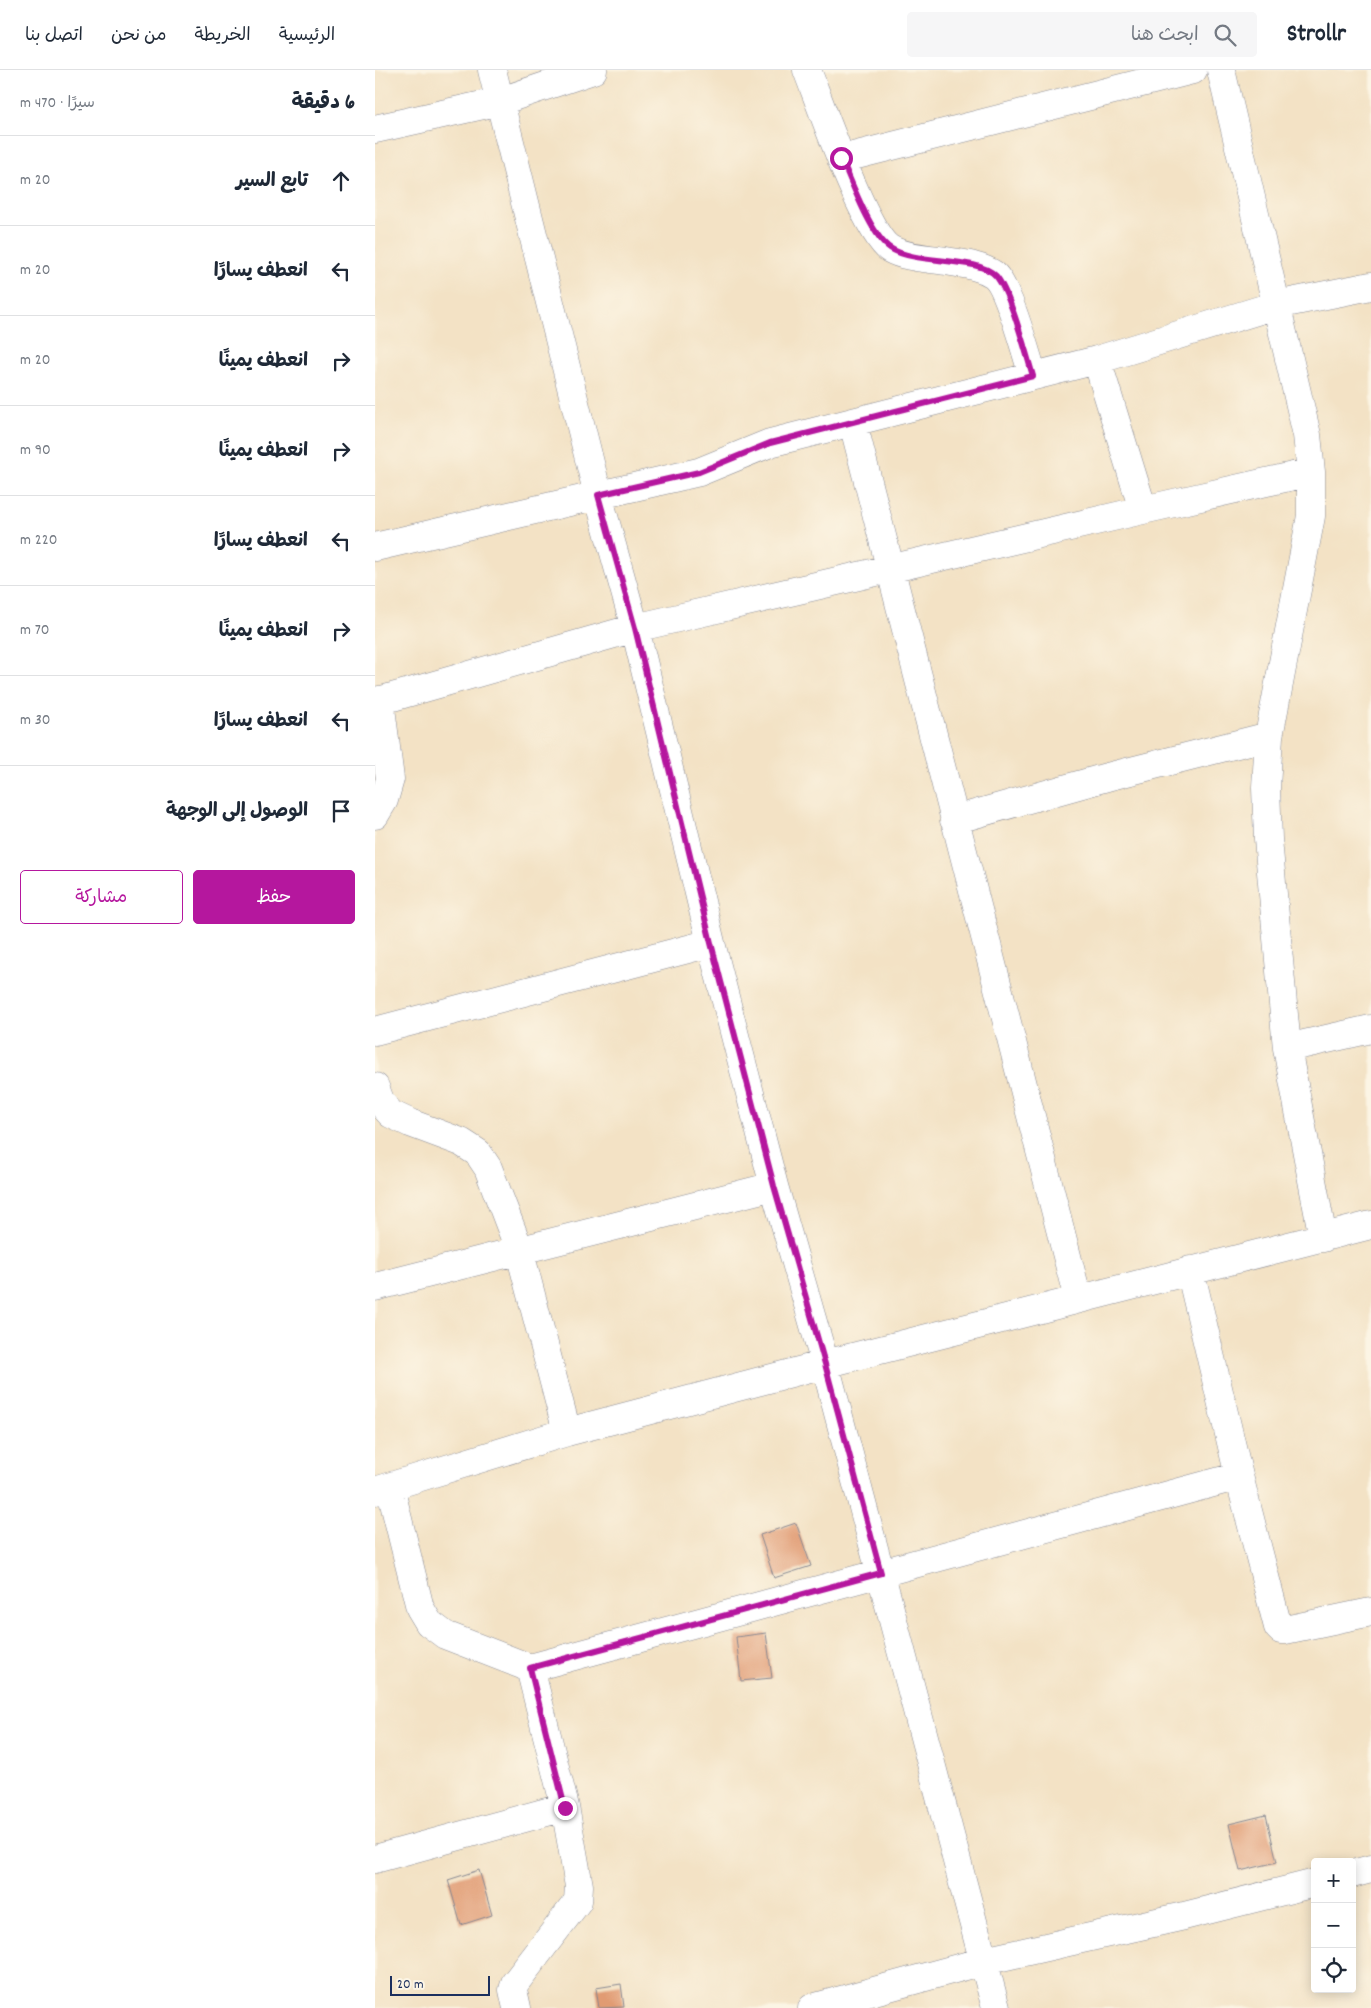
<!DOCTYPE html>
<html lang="ar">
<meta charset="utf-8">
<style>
body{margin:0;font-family:Dekko,"Playpen Sans Arabic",sans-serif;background:#f6f6f7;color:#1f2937;direction:rtl}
.controls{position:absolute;right:15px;bottom:15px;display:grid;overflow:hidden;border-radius:5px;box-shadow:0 2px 12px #0003}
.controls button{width:45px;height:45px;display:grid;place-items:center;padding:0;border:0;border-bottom:1px solid #e0e1e3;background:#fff;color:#1f2937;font:25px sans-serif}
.scale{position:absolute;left:15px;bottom:12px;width:100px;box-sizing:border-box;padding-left:5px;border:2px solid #1b2f5e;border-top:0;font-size:14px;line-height:18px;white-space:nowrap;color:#1b2f5e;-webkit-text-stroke:4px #fcf5e5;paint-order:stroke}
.stop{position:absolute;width:15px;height:15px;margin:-11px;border:4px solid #b5179e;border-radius:50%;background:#fff}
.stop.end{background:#b5179e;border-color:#fff;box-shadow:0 1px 5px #0008}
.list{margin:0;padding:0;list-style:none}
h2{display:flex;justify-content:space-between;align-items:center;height:65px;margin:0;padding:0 20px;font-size:21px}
h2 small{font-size:16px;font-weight:400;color:#747a83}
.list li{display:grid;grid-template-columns:32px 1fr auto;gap:15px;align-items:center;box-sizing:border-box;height:90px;padding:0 20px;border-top:1px solid #e0e1e3}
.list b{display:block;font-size:19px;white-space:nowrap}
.list em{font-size:16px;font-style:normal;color:#747a83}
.actions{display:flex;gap:10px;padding:15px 20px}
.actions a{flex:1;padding:11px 0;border:1px solid #b5179e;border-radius:5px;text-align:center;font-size:18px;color:#b5179e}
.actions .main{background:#b5179e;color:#fff}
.icon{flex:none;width:28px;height:28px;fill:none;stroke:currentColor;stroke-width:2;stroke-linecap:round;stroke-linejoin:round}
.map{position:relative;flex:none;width:996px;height:1938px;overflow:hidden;direction:ltr}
header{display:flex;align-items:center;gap:30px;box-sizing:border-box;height:70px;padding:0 25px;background:#fff;border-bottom:1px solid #e0e1e3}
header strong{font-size:24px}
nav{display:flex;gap:28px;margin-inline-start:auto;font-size:18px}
.search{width:350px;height:45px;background:#f6f6f7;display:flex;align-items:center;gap:12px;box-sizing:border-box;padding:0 18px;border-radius:5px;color:#747a83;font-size:19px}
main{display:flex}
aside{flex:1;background:#fff}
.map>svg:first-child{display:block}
.building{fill:#e19b73}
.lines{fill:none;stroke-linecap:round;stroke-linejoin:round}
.minor-casing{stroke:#878892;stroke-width:29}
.minor{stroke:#fff;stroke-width:28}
.route{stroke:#b5179e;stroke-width:6}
</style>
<header>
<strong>Strollr</strong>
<div class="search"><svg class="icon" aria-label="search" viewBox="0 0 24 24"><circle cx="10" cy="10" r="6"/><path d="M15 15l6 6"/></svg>ابحث هنا</div>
<nav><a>الرئيسية</a><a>الخريطة</a><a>من نحن</a><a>اتصل بنا</a></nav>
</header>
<main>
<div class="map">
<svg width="996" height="1938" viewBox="0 0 996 1938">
<rect width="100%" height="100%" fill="#fcf5e5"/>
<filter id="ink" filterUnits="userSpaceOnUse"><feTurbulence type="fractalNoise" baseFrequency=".02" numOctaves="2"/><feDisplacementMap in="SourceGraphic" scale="10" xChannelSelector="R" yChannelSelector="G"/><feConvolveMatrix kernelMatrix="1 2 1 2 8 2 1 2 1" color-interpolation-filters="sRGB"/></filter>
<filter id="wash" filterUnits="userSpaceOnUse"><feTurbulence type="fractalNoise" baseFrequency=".0096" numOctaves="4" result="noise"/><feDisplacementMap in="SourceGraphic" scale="20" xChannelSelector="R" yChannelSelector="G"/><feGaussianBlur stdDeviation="1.12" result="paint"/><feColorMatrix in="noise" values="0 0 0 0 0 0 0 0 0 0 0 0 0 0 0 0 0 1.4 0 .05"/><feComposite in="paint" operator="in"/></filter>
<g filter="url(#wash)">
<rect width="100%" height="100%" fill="#f3e2c5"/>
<g id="blocks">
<path class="building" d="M421,1453L436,1496L399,1508L385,1465Z
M391,1563L397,1608L366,1611L361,1567Z
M891,1745L902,1792L865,1801L854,1754Z
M104,1800L117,1845L86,1855L73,1810Z
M246,1914L249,1937L224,1938L221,1918Z"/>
</g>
</g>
<g filter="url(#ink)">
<use href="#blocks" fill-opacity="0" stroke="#878892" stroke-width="1"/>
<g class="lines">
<defs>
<path id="minor" d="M117,0L223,425L260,558L336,873L399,1116L450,1294L621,1938
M432,0C445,33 490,163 515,179C531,188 553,188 571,191C587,194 604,195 618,204C632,213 652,286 658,306
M846,0L932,365L936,402V446L894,666L891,718L893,769L912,978L948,1168
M0,59L126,31L218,0
M466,89L818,0
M722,290L768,440
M478,353L703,1229
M0,477L324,402L395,373L722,290L901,235L996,216
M0,632L260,558L768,440L936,402
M0,745L9,730L15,709L5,630
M579,750L732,707L894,666
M0,961L336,873
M912,978L996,959
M0,1017L6,1033L16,1044L35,1053L86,1072L103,1083L113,1098L144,1179L192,1362
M815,1200L864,1406L903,1557L906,1560H910L996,1542
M0,1217L399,1116
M15,1417L45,1538L54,1553L70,1565L155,1598L190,1737L204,1816L203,1831L140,1913L138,1920L142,1938
M0,1421L192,1362L450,1294L996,1155
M155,1598L864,1406
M0,1789L190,1737
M977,1804L996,1799
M437,1938L609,1891L809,1846L940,1813"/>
</defs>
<use href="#minor" class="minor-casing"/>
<use href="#minor" class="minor"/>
</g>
</g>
<g class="lines" filter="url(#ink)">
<path class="route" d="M190,1738L155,1598L506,1503L450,1294L399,1116L336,873L260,558L223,425L324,402L395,373L658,306C651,283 635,222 621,206C603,186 540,195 515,178C496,166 476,110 466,88"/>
</g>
</svg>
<div class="controls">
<button>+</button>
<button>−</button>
<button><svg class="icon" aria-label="locate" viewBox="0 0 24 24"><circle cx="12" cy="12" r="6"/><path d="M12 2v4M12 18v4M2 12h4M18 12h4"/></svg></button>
</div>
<div class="scale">20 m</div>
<div class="stop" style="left:466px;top:88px"></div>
<div class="stop end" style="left:190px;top:1738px"></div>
</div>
<aside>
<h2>6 دقيقة<small>سيرًا · 470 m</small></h2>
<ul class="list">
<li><svg class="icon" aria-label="ahead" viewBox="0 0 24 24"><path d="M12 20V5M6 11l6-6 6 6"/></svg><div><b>تابع السير</b></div><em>20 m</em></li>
<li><svg class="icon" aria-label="left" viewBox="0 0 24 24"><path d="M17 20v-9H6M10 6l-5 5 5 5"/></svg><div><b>انعطف يسارًا</b></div><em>20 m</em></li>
<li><svg class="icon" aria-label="right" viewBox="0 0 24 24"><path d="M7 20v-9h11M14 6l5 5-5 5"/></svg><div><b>انعطف يمينًا</b></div><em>20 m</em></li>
<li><svg class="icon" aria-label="right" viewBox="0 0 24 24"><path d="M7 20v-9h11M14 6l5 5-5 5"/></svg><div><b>انعطف يمينًا</b></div><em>90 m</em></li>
<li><svg class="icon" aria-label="left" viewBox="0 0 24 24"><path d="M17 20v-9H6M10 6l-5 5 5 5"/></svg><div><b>انعطف يسارًا</b></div><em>220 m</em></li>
<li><svg class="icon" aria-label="right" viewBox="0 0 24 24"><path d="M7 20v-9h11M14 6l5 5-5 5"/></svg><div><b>انعطف يمينًا</b></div><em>70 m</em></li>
<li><svg class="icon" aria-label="left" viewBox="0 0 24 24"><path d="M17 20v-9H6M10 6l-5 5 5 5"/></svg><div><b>انعطف يسارًا</b></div><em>30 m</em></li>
<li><svg class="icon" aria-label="arrive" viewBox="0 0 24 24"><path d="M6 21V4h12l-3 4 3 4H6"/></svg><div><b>الوصول إلى الوجهة</b></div></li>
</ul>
<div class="actions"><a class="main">حفظ</a><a>مشاركة</a></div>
</aside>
</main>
